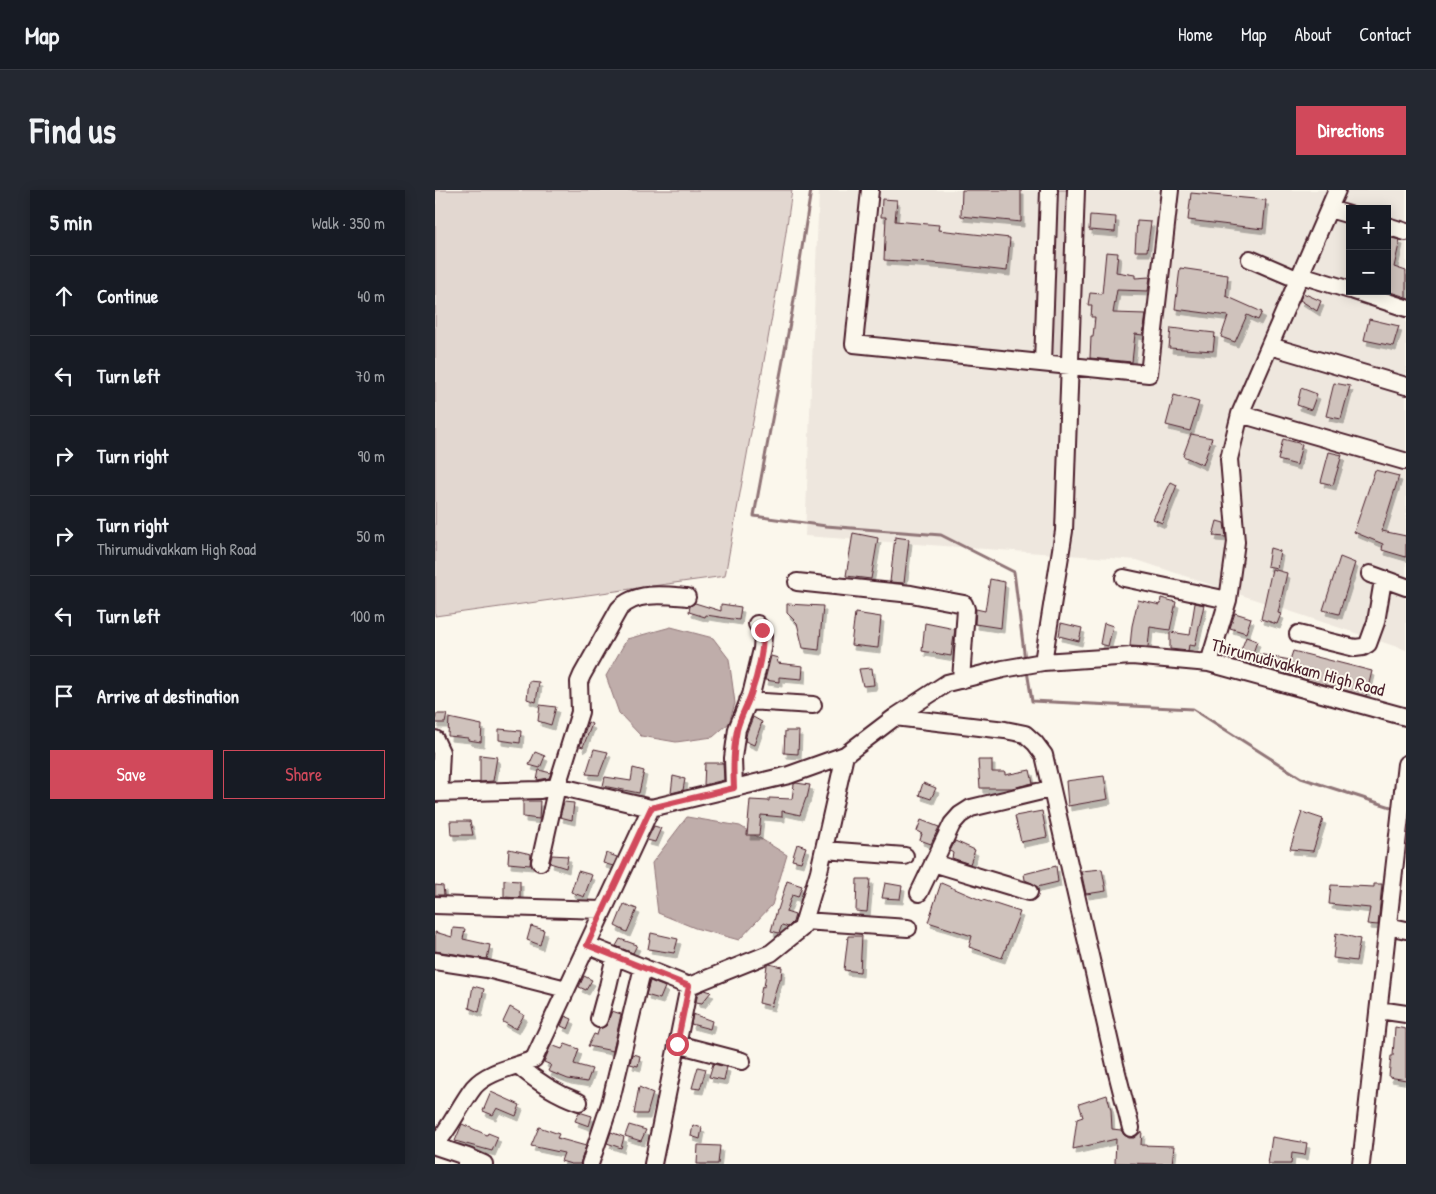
<!DOCTYPE html>
<meta charset="utf-8">
<style>
body{margin:0;font-family:"Patrick Hand",sans-serif;background:#242831;color:#f1f3f6}
.controls{position:absolute;right:15px;top:15px;display:grid;overflow:hidden;border-radius:0px;box-shadow:0 2px 12px #0003}
.controls button{width:45px;height:45px;display:grid;place-items:center;padding:0;border:0;border-bottom:1px solid #363941;background:#171b24;color:#f1f3f6;font:25px sans-serif}
.stop{position:absolute;width:15px;height:15px;margin:-11px;border:4px solid #d1495b;border-radius:50%;background:#fff}
.stop.end{background:#d1495b;border-color:#fff;box-shadow:0 1px 5px #0008}
.list{margin:0;padding:0;list-style:none}
h2{display:flex;justify-content:space-between;align-items:center;height:65px;margin:0;padding:0 20px;font-size:21px}
h2 small{font-size:16px;font-weight:400;color:#9ea1a6}
.list li{display:grid;grid-template-columns:32px 1fr auto;gap:15px;align-items:center;box-sizing:border-box;height:80px;padding:0 20px;border-top:1px solid #363941}
.list b{display:block;font-size:19px;white-space:nowrap}
.list p{margin:0;font-size:16px;white-space:nowrap;color:#9ea1a6}
.list em{font-size:16px;font-style:normal;color:#9ea1a6}
.actions{display:flex;gap:10px;padding:15px 20px}
.actions a{flex:1;padding:11px 0;border:1px solid #d1495b;border-radius:0px;text-align:center;font-size:18px;color:#d1495b}
.actions .main{background:#d1495b;color:#fff}
.icon{flex:none;width:28px;height:28px;fill:none;stroke:currentColor;stroke-width:2;stroke-linecap:round;stroke-linejoin:round}
.map{position:relative;flex:none;width:971px;height:974px;overflow:hidden;border-radius:0px}
header{display:flex;align-items:center;gap:30px;box-sizing:border-box;height:70px;padding:0 25px;background:#171b24;border-bottom:1px solid #363941}
header strong{font-size:24px}
nav{display:flex;gap:28px;margin-inline-start:auto;font-size:18px}
.intro{display:flex;align-items:center;justify-content:space-between;box-sizing:border-box;height:120px;padding:0 30px}
h1{margin:0;font-size:35px}
.button{padding:12px 22px;border-radius:0px;background:#d1495b;color:#fff;font-size:18px;font-weight:700}
main{display:flex;gap:30px;padding:0 30px}
aside{flex:1;background:#171b24;border-radius:0px;box-shadow:0 2px 12px #0003}
.map>svg:first-child{display:block}
.built{fill:#eee7de;fill-rule:evenodd}
.green{fill:#e2d7d0;stroke:#967b7e}
.water{fill:#bfadaa;stroke:#907477}
.lines{fill:none;stroke-linecap:round;stroke-linejoin:round}
.stream{stroke:#907477;stroke-width:3}
.building{fill:#cfc2bc;stroke:#4a1f2b;filter:url(#shadow)}
.minor-casing{stroke:#4a1f2b;stroke-width:20}
.minor{stroke:#fbf7ec;stroke-width:16}
.route{stroke:#d1495b;stroke-width:6}
.labels{text-anchor:middle;dominant-baseline:central;stroke-width:4;stroke-linejoin:round;paint-order:stroke}
.street-label{font-size:18px;fill:#4a1f2b;stroke:#fbf7ec}
</style>
<header>
<strong>Map</strong>
<nav><a>Home</a><a>Map</a><a>About</a><a>Contact</a></nav>
</header>
<div class="intro"><h1>Find us</h1><a class="button">Directions</a></div>
<main>
<aside>
<h2>5 min<small>Walk · 350 m</small></h2>
<ul class="list">
<li><svg class="icon" aria-label="ahead" viewBox="0 0 24 24"><path d="M12 20V5M6 11l6-6 6 6"/></svg><div><b>Continue</b></div><em>40 m</em></li>
<li><svg class="icon" aria-label="left" viewBox="0 0 24 24"><path d="M17 20v-9H6M10 6l-5 5 5 5"/></svg><div><b>Turn left</b></div><em>70 m</em></li>
<li><svg class="icon" aria-label="right" viewBox="0 0 24 24"><path d="M7 20v-9h11M14 6l5 5-5 5"/></svg><div><b>Turn right</b></div><em>90 m</em></li>
<li><svg class="icon" aria-label="right" viewBox="0 0 24 24"><path d="M7 20v-9h11M14 6l5 5-5 5"/></svg><div><b>Turn right</b><p>Thirumudivakkam High Road</p></div><em>50 m</em></li>
<li><svg class="icon" aria-label="left" viewBox="0 0 24 24"><path d="M17 20v-9H6M10 6l-5 5 5 5"/></svg><div><b>Turn left</b></div><em>100 m</em></li>
<li><svg class="icon" aria-label="arrive" viewBox="0 0 24 24"><path d="M6 21V4h12l-3 4 3 4H6"/></svg><div><b>Arrive at destination</b></div></li>
</ul>
<div class="actions"><a class="main">Save</a><a>Share</a></div>
</aside>
<div class="map">
<svg width="971" height="974" viewBox="0 0 971 974">
<defs>
<filter id="shadow"><feDropShadow dx="3" dy="5" stdDeviation="0" flood-color="#0004"/></filter>
</defs>
<rect width="100%" height="100%" fill="#fbf7ec"/>
<filter id="ink" filterUnits="userSpaceOnUse"><feTurbulence type="fractalNoise" baseFrequency=".02" numOctaves="2"/><feDisplacementMap in="SourceGraphic" scale="10" xChannelSelector="R" yChannelSelector="G"/><feConvolveMatrix kernelMatrix="1 2 1 2 8 2 1 2 1" color-interpolation-filters="sRGB"/></filter>
<g filter="url(#ink)">
<path class="built" d="M384,0H971V460L702,370L370,346ZM915,19H952V101H915Z"/>
<path class="green" d="M0,0H357L346,77L290,386L0,426Z
M618,0H635L629,163L627,166L620,168L614,165Z"/>
<path class="water" d="M236,437L278,448L294,469L300,513L294,533L278,547L241,552L206,546L184,523L171,486L192,449Z
M252,627L305,636L352,665L337,715L304,750L260,738L223,723L217,673Z"/>
<g class="lines">
<path class="stream" d="M376,0L357,122L319,326L391,336L506,345L579,382L590,470
M592,481L597,511L758,519L866,588L962,619"/>
</g>
<path class="building" d="M527,0H586V32L526,26Z
M756,3L831,10L828,39L753,30Z
M447,9L462,10L460,31L504,35L503,40L575,48L572,81L511,74L449,70L451,27H446Z
M655,25L681,27L680,42L654,40Z
M702,31L716,32L712,61H700Z
M952,47L965,50L959,77L971,81V107L952,101Z
M671,62L683,63L681,82L700,85V88L715,87L713,101L682,100L678,123L711,124L708,145L700,144L697,172L655,168L656,147H658L660,127H656L657,115H653L655,103L667,104Z
M745,78L793,85L791,106L827,122L823,130L812,125L800,152L786,147L793,126L740,119Z
M868,103L886,111L882,121L865,110Z
M934,129L964,136L958,156L929,150Z
M736,138L780,143L778,161L734,158Z
M899,193L915,196L906,229L891,226Z
M866,198L882,204L876,220L862,215Z
M739,205L764,212L755,241L731,235Z
M756,244L777,248L768,275L748,266Z
M848,249L867,254L862,275L843,270Z
M894,262L907,265L898,295L886,292Z
M940,280L964,286L947,341L971,346V367L947,360L948,354L919,342Z
M736,292L742,295L727,333L718,329Z
M782,331L789,333L791,347L778,346Z
M418,343L443,348L436,389L411,386Z
M460,347L474,349L469,393L455,392Z
M835,358L845,361L842,378L832,376Z
M905,367L920,373L904,424L888,420Z
M837,379L852,383L843,423L846,424L842,434L826,429Z
M555,389L570,392L566,438L540,434L541,419L550,421Z
M726,408L741,412L735,440L715,437L713,457L695,456L697,436L703,410L725,415Z
M260,413L286,421V414L306,417L304,430L271,425L270,427L254,422L255,416Z
M760,413L769,415L760,456L754,455L753,461L735,459V442L755,445Z
M352,414L388,416L384,460L368,458L362,433L352,423Z
M420,423L446,427L443,458L416,455Z
M800,423L816,428L811,443L795,438Z
M490,433L520,439L516,466L487,461Z
M626,433L647,438L644,451L624,446Z
M669,433L678,436L673,456L665,454Z
M811,447L822,451L818,463L855,470L858,461L937,481L931,506L851,484L852,480L823,474L803,468Z
M336,466L343,468L342,473L368,476L367,489L344,487V492L330,490Z
M437,478L439,495L428,496L424,479Z
M94,491L104,492L101,512L92,509Z
M105,515L121,517L116,535L103,531Z
M1,524H12L10,533H0Z
M318,527L327,532L319,555L310,551L312,542Z
M14,528L47,535L46,552L33,550V548L13,546Z
M153,532L157,534L148,557L145,556Z
M64,539L86,541L85,553L64,550Z
M350,541H364L363,564L349,563Z
M159,559L173,562L164,585L151,584Z
M100,562L110,566L105,578L94,575Z
M45,565L62,567L58,591L45,592Z
M543,570H557V582H570V585L595,580L598,593L577,598H545Z
M270,573H288L289,590L269,595Z
M198,578L209,581L204,603L168,596L170,587L196,591Z
M104,580L116,583L114,588L102,590Z
M238,586L250,589L248,600L236,603Z
M669,586L673,609L633,616L631,591Z
M361,593L375,595L372,608H371L365,625L347,621V627L326,625L324,645H312L315,610L334,611V608L357,609L359,594Z
M488,593L501,598L496,609L484,605Z
M88,611H105L104,629L88,627Z
M129,612L139,613L137,630L125,627Z
M607,621L612,647L586,652L580,626Z
M867,622L888,629L878,661L855,659Z
M486,630L504,637L496,654L485,650L487,644L482,641Z
M15,631H35L38,645H16Z
M219,636L226,638L220,652L212,650Z
M520,651L540,660L535,674L517,668L518,663L515,661Z
M362,654L371,657L366,672L357,670Z
M74,659L96,664L95,675L73,673Z
M171,663L182,667L178,676L168,673Z
M117,665L133,666L131,678L115,673Z
M621,676L623,692L602,697L597,693L590,690L589,684Z
M667,679L671,701L651,704L646,681Z
M143,681L157,685L149,707L136,702Z
M422,689H435L432,722L421,721Z
M69,690L85,691V708L69,707Z
M352,691L367,696L363,707L357,705L351,722L360,725L358,732L353,737L347,735L344,743L336,741L342,720H343Z
M450,693L467,696L465,709L447,708Z
M506,693L548,711V710L585,722L567,768L534,757L537,746L493,732Z
M939,694H947L943,735L932,734L935,718L894,714L896,695L939,697Z
M0,695L8,696L9,705H0Z
M189,714L202,719L192,742L180,736Z
M96,736L109,740L105,755L92,750Z
M18,738L30,739L28,749L55,755L52,769L0,761V742L17,747Z
M216,743L243,749L239,763L213,759Z
M901,743L925,749L921,771L898,768Z
M413,746H427L425,782L409,780Z
M185,749L202,755L198,763L181,756Z
M334,774L347,777L346,789H344L336,816L324,813L327,796L329,797L332,775Z
M149,786L157,790L151,800L144,797Z
M215,791L230,797L225,809L211,805Z
M38,796L49,799L44,822L34,818Z
M270,800L276,802L267,813L261,812L263,803Z
M75,817L89,825L81,839L68,832Z
M177,821L186,824L178,861L153,856L159,844L162,845L164,839L171,836Z
M258,824L277,831L275,839L256,834Z
M130,826L137,829L133,839L126,836Z
M960,837L971,839V890L954,887L956,866H958Z
M130,854L144,859L139,874L157,879L152,892L133,889L113,881L116,875L109,872L116,855L127,859Z
M197,864L205,866L203,876L195,874Z
M278,874L292,877L289,890L274,887Z
M263,877L271,879L265,899L257,898Z
M204,897L218,903L212,924H199Z
M56,902L85,915L81,926L62,918L58,925L48,921Z
M672,905L676,920L677,939L686,940L689,945L694,948H699L707,941L706,955L739,956L737,974L680,973L681,949L638,959L642,929L648,927L644,914Z
M144,922L157,926L154,936L140,931Z
M27,934L52,945L53,943L63,947L57,961L20,951Z
M194,935L211,940L206,951L190,946Z
M258,935L267,938L265,949L256,946Z
M104,937L124,944L122,948L151,956L145,974H136L126,971L129,963L96,956Z
M176,942L189,947L186,958L172,953Z
M837,947L872,953L870,965L857,963L856,974H833Z
M263,955L285,956L283,974H262Z"/>
<g class="lines">
<defs>
<path id="minor" d="M435,0L419,154L714,184L735,0
M894,19L915,25
M952,36L971,42
M815,69L864,90
M866,85L915,100
M919,101L971,118
M835,156L971,196
M608,173L614,0
M805,224L969,271
M935,384L971,397
M689,388L793,410
M362,392L476,404L529,414L531,419L526,490
M863,444L920,458L928,457L933,454L941,432L948,390
M608,472L629,341L641,0
M774,473L793,410L801,352L794,269L805,224L902,0
M313,511L378,515
M460,527L570,540L590,544L600,553L609,565L681,879L696,938
M0,549L6,562L4,603
M299,598L298,568L302,539L316,505L327,459L328,446L327,440L322,434
M0,603L105,600L122,596L216,618L354,585L410,565L460,527L512,493L568,479L608,472L697,466L774,473L971,527
M389,660L470,666
M105,672L122,596L145,522L144,492L147,485L184,419C200,401 230,405 252,407
M498,673L594,702
M484,703L517,634L525,625L536,618L615,599
M0,715L168,720
M369,731L473,738
M953,736L971,740
M152,755L254,796L218,974
M0,771L52,779L131,799
M254,796L336,763L367,738L384,681L410,565
M944,820L971,824
M164,829L173,796L180,766
M242,854L307,871
M83,875C101,891 121,904 144,912
M0,955C16,937 25,915 39,897C53,881 80,877 99,869L216,618
M0,956L33,967L31,974
M33,967L49,974
M155,974L175,914L208,777
M926,974L971,574"/>
</defs>
<use href="#minor" class="minor-casing"/>
<use href="#minor" class="minor"/>
</g>
</g>
<g class="lines" filter="url(#ink)">
<path class="route" d="M242,854L254,796L152,755L216,618L299,598C298,579 298,559 302,540C305,527 312,516 316,504C322,487 330,456 327,440"/>
</g>
<g class="labels">
<g class="street-label">
<text transform="translate(863 477) rotate(15)">Thirumudivakkam High Road</text>
</g>
</g>
</svg>
<div class="controls">
<button>+</button>
<button>−</button>
</div>
<div class="stop" style="left:242px;top:854px"></div>
<div class="stop end" style="left:327px;top:440px"></div>
</div>
</main>
